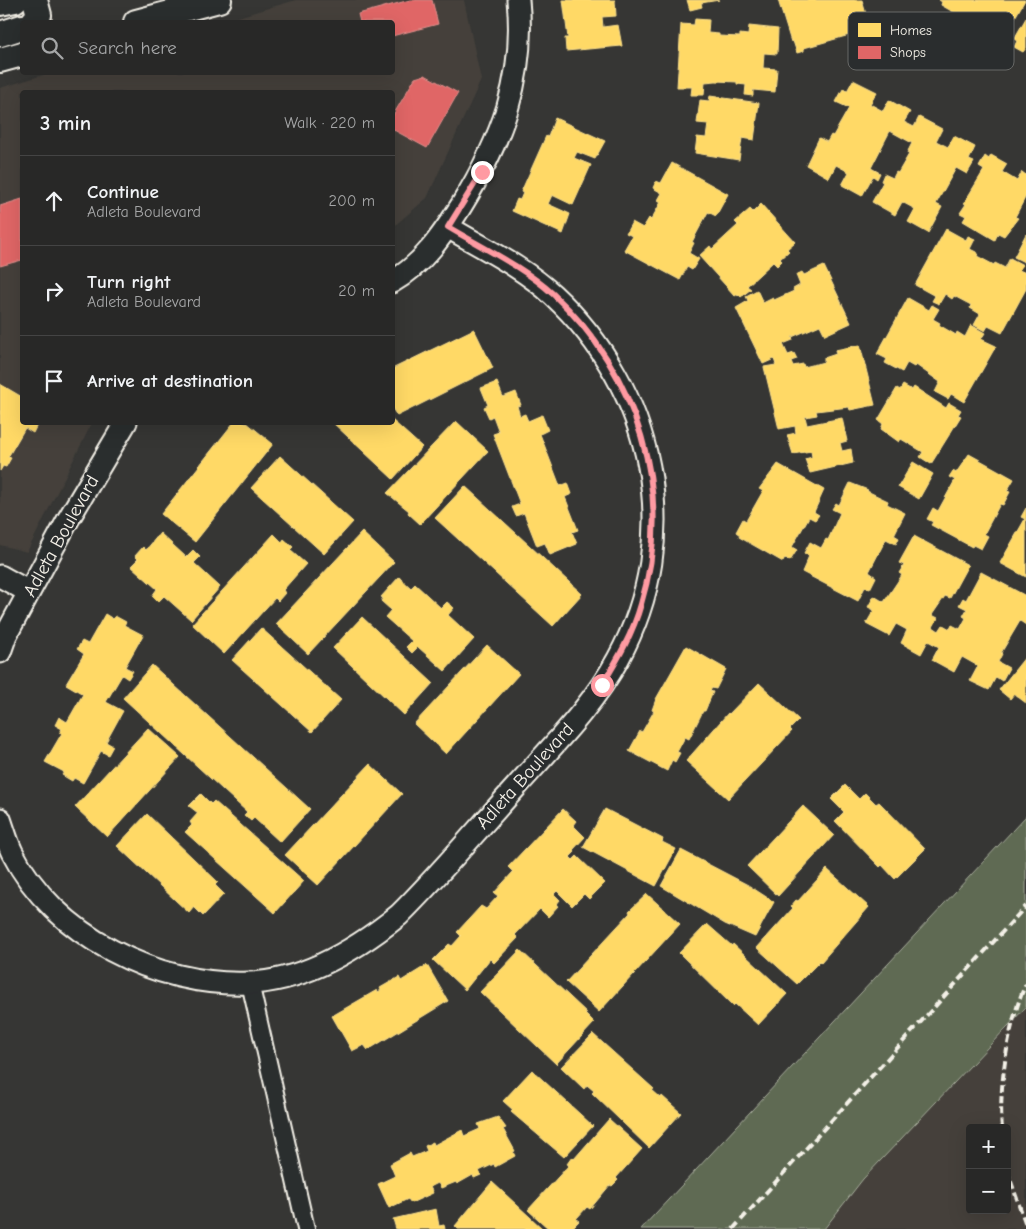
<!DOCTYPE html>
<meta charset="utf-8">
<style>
body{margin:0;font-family:"Comic Neue",sans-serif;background:#30302f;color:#f1f3f6}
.controls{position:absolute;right:15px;bottom:15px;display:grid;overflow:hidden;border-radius:5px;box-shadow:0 5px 20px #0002}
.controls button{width:45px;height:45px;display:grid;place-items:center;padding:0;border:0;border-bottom:1px solid #444;background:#282827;color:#f1f3f6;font:25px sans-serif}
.stop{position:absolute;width:15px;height:15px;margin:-11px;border:4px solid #ff9aa2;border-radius:50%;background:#fff}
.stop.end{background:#ff9aa2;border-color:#fff;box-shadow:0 1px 5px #0008}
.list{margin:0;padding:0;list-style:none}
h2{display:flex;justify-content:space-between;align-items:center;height:65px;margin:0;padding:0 20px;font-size:21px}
h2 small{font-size:16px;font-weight:400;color:#a5a6a7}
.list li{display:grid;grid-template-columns:32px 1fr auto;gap:15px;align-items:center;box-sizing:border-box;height:90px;padding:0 20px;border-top:1px solid #444}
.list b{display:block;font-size:19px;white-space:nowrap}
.list p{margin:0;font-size:16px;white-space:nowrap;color:#a5a6a7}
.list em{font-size:16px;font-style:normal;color:#a5a6a7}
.icon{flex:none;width:28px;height:28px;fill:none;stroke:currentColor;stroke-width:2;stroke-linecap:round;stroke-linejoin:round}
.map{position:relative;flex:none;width:1026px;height:1229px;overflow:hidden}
.search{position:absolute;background:#282827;box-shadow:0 5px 20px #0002;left:20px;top:20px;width:375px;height:55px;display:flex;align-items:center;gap:12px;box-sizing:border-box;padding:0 18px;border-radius:5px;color:#a5a6a7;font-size:19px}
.panel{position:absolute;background:#282827;box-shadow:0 5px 20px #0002;left:20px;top:90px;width:375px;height:335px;border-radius:5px}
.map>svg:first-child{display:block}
.built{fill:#44403b;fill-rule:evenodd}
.green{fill:#5e6a52;stroke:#a9ae9d}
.homes{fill:#ffd966;stroke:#fce08d}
.shops{fill:#e06666;stroke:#e6908d}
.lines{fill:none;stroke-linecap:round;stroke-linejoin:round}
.minor-casing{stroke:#f4f1e8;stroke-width:20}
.tertiary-casing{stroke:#f4f1e8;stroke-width:25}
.secondary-casing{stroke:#f4f1e8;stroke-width:28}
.minor{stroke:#2a2d2e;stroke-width:16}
.tertiary{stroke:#2a2d2e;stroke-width:21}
.secondary{stroke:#2a2d2e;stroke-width:24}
.rail{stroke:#f4f1e8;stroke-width:4;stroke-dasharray:8 4;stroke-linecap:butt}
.route{stroke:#ff9aa2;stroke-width:6}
.labels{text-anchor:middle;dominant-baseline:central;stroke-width:5;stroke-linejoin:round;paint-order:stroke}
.street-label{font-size:19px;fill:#f4f1e8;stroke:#2a2d2e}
.key{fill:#2a2d2e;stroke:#676866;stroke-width:1}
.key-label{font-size:14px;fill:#f4f1e8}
</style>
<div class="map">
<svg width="1026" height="1229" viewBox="0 0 1026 1229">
<rect width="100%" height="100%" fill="#363634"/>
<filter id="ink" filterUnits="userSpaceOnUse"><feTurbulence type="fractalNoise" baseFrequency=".02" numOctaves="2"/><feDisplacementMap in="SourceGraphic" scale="10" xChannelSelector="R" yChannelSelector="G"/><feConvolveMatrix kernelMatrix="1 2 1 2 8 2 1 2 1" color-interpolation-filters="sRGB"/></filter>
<g filter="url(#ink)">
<path class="built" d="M296,0H464L481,80L427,198L393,227L392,92H22V422L92,423L27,552L0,545V88L53,72H392V22H221Z
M1026,1007V1229H824L863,1179ZM970,1128H1007V1210H970Z"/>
<path class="green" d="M1026,816V1007L863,1179L824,1229H641Z"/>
<path class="homes" d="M563,0H615L616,16L602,17L603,27L618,25L622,46L566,51L565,38H568Z
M687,0H719L701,3L702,7L690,10Z
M778,0H862L869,25L859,29L860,32L804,48V51L797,53L793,41L791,42Z
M939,0H1025L1002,40L990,34L993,30L963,13L960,18L954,15L955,13L941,5L942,2Z
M1026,18V48L1023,52L1014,47L1017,41L1014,39Z
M695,19L709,20L708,33L719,34V36L740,37V34L748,35L749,26L778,29L777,54L764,53L763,68L777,69L775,92L753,90V96L745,95L746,85L737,84V82L716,81L705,82L704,95H691L692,87H677L681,24L694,25Z
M853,80L877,92L870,104L883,111L889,100L910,112L904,122L914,127L919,117L942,129L936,141L948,147L954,136L975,147L969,160L974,162L967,174L956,168L936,204L942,207L928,233L908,222L915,209L902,202L895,215L872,202L883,182L881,181L884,174L893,178L896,172L898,173L909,154L907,153L912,143L890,131L871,168L880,173L877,179L873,176L862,196L842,185L849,172L836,165L829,178L806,165L819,138L827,142L831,135L833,136L849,108L836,102L843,89L847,91Z
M710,96L759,103L754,140L742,138L739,160L695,153L697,137L706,138L708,124L697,123L700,100L709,101Z
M555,118L605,141L595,159L577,152L574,158L591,165L573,205L552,195L548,204L570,214L563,234L512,211L517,199L520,200L523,193L521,192L546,136L548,137Z
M991,155L1007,164L1002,172L1017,181L1022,172L1026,175V196L1015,217L1018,218L1004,236L998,233L995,240L963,221L966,216L960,213L966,204L964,203L984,170L979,167L985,156L989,159Z
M672,163L728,194L716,216L708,212L692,242L694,243L689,253L699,259L692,270L687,267L680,280L624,250L632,236L626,233L632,222L643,228L649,218L651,220L661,202L658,200L662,193L653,188L656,181L661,183Z
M761,204L795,242L787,249L789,251L780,259L782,261L777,266L773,262L747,286L751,289L741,297L738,294L735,296L699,256L710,246L712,249L738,225L735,222L750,209L753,212Z
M946,229L966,240L968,236L975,239L970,249L978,253L977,256L994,265L995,263L1005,268L1010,258L1023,265L1019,270L1026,273V289L1002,333L988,326L985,331L974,325L980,314L970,308L971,305L954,296L952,299L945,294L939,304L932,301L935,296L915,285Z
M1026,234V263L1014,257Z
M824,266L851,323L825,335L820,325L792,337L793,340L783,344L788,355L794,353L797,359L791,361L793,366L803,364L804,367L824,362V358L836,354L835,350L860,345L875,405L850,410L849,407L816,411L817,415L805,417L807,425L842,418L847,441L840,443L842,451L851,449L853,463L810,473L805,459L812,457L811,451L793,454L787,435L796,433L795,426L779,429L764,367L776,365L774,359L763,364L736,308L748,301L746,296L757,290L763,303L773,298L774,300L794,291L793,289L800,285L796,275L802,272L804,275Z
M908,298L929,310L932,305L939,309L933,319L940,323L939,325L956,335L957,332L965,337L971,325L985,333L981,339L996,346L964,402L951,394L948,399L935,392L940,382L916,365L914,367L907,363L902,372L885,363L887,359L877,354Z
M474,329L493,368L397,416L392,408V369Z
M497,382L503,397L516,392L521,405L517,406L520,416L525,414L528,421L542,415L548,430L540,434L560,486L568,483L572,494L565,497L578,530L572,532L577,544L550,555L545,543L537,546L524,513L516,516L512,507L520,504L493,434L499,432L493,416L489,418L484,407L488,405L481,388Z
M0,384L22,397V422L37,425L33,433L25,428L8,457L11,458L6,467L3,466L0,471Z
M903,385L912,390L914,387L946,408L949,403L961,410L958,415L961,416L931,464L920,457L923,452L901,439L899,442L881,429L883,424L878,420L897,388L900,390Z
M392,420L422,447L393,479L332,422H392Z
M456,421L488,451L420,524L408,513L409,511L387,493Z
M234,422H246L273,444L195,542L161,514Z
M969,454L1014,479L1007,491L1010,492L1003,505L1000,504L984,534L988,536L981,549L973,545L972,547L931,525L933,522L927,519L933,508L938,511L955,480L949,477L953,471L956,473Z
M280,456L353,522L324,554L251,488Z
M913,462L933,474L919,499L898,487Z
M778,464L824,490L814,512L819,515L815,520L809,517L792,547L797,550L790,561L785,558L783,562L739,537L740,535L736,532L743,519L746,521L763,491L759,489Z
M850,483L868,490L867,491L888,501L887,504L905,513L894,535L899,538L896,544L886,539L869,572L876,577L870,589L865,587L858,601L802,572L809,556L804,553L810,542L821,548L826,539L828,540L840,513L832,509L836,503L839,505Z
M465,486L582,594L553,626L435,518Z
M1026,508V577L1000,563L1025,519L1021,517Z
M362,532L394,562L308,654L276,624Z
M160,533L186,557L193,550L200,557L194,563L220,587L191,620L164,596L158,602L152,596L157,589L131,566L138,559L135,556L143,547L146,550Z
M274,534L282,542L284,539L293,547L290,550L306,564L283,590L285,593L278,601L275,598L224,654L192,624Z
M914,536L968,565L950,598L945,596L932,615L938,618L933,627L939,631L943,625L950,629L952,625L960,629L966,618L963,616L967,609L959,605L963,598L966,600L981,572L1026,596V625L1020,621L1001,653L1002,654L998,662L1009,668L1002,681L996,677L989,690L970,681L978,666L962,657L954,672L932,660L939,647L928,641L921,654L901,643L907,630L896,624L889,636L866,624L874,610L868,607L874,596L884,602L902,575L899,573L904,565L899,563Z
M399,577L411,588L415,584L441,608L447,602L454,608L448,615L474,639L445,671L418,647L412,653L406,647L412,641L385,617L391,610L381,601L383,598L381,597Z
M105,614L113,619L115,616L126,622L124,625L143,635L125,667L133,671L128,679L122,675L106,702L123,711L106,742L113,746L108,755L101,751L83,783L74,778L72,781L62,775L64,772L45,762L62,733L60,732L62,729L55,725L59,717L67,722L83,694L66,684L84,654L77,649L82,641L88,644Z
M362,617L433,683L404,715L333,648Z
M261,628L341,700L312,732L232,660Z
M487,645L519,674L446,754L414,724Z
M686,646L726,669L716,689L712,688L710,691L713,692L705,711H703L689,739L685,737L677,752L680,753L675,762L672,760L667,771L629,751L640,731L642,732L654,711L652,710L656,699Z
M1026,656V703L1014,694L1010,699L999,690Z
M152,665L310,809L280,842L254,818L251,821L244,815L247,812L123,698Z
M759,683L799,720L790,729L792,731L728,799L686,761L728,713L729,714Z
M148,728L180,757L107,837L75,807Z
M370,764L402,794L318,885L285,855Z
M845,785L859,799L865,793L876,804L879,802L925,849L895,879L882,865L880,867L835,821L844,812L831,799Z
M201,794L211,804L214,801L304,881L275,913L185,832L192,825L190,822L198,813L189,806Z
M803,806L834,835L778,896L747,866Z
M563,809L576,821L573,825L585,837L573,850L575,852L570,857L573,860L577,856L605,883L589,899L584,894L572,906L557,891L554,894L560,900L556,905L558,906L548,917L540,909L515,935L518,938L494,963L490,959L465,990L433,960L449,944L452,946L461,936L457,932L481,906L486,909L498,896L494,893L513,872L508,867Z
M605,809L663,839L662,842L676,849L656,886L583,847Z
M147,814L218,882L215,885L224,894L203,916L194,907L189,913L117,846Z
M681,850L748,885L774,902L755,937L725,924L661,886Z
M827,869L869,907L821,962L820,961L797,984L757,948L793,908L791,906L796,900L798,901Z
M647,894L680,924L599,1012L566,982L630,913L629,911Z
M707,924L732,946L733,944L787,994L758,1025L735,1004L733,1006L679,953Z
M520,950L587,1013L585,1014L594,1023L556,1064L480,992Z
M427,965L448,1001L368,1050L364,1045L352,1051L332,1016L377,990L378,992L381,990L380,988L399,977L401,981Z
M593,1034L654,1089L652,1090L661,1098L662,1096L681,1113L649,1148L592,1093L594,1091L587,1085L584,1089L561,1067Z
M532,1070L593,1126L564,1157L511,1112L513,1110L503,1101Z
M498,1117L506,1128L503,1129L515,1151L513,1152L515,1156L495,1167L494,1164L479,1171L481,1175L474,1178L473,1175L457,1184L456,1182L441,1188L438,1183L430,1187L433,1193L411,1203L408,1199L389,1208L378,1184L395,1176L390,1164L410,1153L412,1157L427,1151L425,1146L433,1142L434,1145L462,1130L464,1136L480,1129L478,1124Z
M609,1119L642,1149L616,1178L618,1180L612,1186L610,1185L590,1209L587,1207L576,1219L579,1221L572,1228L570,1227L568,1229H549L528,1210L569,1165L567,1164L572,1157L574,1159Z
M492,1182L543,1229H458L455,1226Z
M436,1209L439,1226L444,1225L445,1229H396L393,1219Z"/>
<path class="shops" d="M410,0H432L438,24L392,36V22H360L358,14Z
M425,75L458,93L427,148L392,129V117L415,78Z
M22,199V260L0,266V206Z"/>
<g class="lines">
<defs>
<path id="minor" d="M250,983L306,1229"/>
<path id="tertiary" d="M392,282C423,264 442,236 461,206C501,141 526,78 518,0
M0,576L29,592
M0,652L6,635L69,518L126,422
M0,819C4,830 7,842 12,852C54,936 157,987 249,983C305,981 357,949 399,915C440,874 477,830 516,787C552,746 592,707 618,659C686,536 654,389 553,295C523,267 483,248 448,227"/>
<path id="secondary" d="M0,3L15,0
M33,22L39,15L35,0
M136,22L219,0
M0,34L22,27
M0,60L22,54"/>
</defs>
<use href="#minor" class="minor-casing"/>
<use href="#tertiary" class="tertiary-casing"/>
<use href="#secondary" class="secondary-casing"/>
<use href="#minor" class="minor"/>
<use href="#tertiary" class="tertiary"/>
<use href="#secondary" class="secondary"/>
<path class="rail" d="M1002,1128C998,1089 1009,1019 1026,984
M1007,1170L1026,1225
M733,1229L1026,906"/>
</g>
</g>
<g class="lines" filter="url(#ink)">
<path class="route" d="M482,172L448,227C483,248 522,266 553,294C637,372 675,492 641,604C633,633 618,659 602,685"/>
</g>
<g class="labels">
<g class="street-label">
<text transform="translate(61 536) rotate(-61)">Adleta Boulevard</text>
<text transform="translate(525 776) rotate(-48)">Adleta Boulevard</text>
</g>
</g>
<rect x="848" y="12" width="166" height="58" rx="8" class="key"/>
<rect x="858" y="23" width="23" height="14" fill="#ffd966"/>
<rect x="858" y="46" width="23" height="13" fill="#e06666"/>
<g class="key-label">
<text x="890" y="35">Homes</text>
<text x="890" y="57">Shops</text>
</g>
</svg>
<div class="controls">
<button>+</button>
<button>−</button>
</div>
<div class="stop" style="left:602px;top:685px"></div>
<div class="stop end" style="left:482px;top:172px"></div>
<div class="search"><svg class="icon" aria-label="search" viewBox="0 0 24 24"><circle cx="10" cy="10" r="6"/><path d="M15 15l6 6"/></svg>Search here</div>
<section class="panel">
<h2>3 min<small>Walk · 220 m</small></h2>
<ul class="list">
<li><svg class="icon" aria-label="ahead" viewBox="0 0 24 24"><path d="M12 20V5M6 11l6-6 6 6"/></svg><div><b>Continue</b><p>Adleta Boulevard</p></div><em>200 m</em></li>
<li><svg class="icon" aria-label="right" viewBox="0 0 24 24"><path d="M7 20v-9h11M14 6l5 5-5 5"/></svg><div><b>Turn right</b><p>Adleta Boulevard</p></div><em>20 m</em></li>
<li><svg class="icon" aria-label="arrive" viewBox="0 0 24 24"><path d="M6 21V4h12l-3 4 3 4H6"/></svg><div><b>Arrive at destination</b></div></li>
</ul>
</section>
</div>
